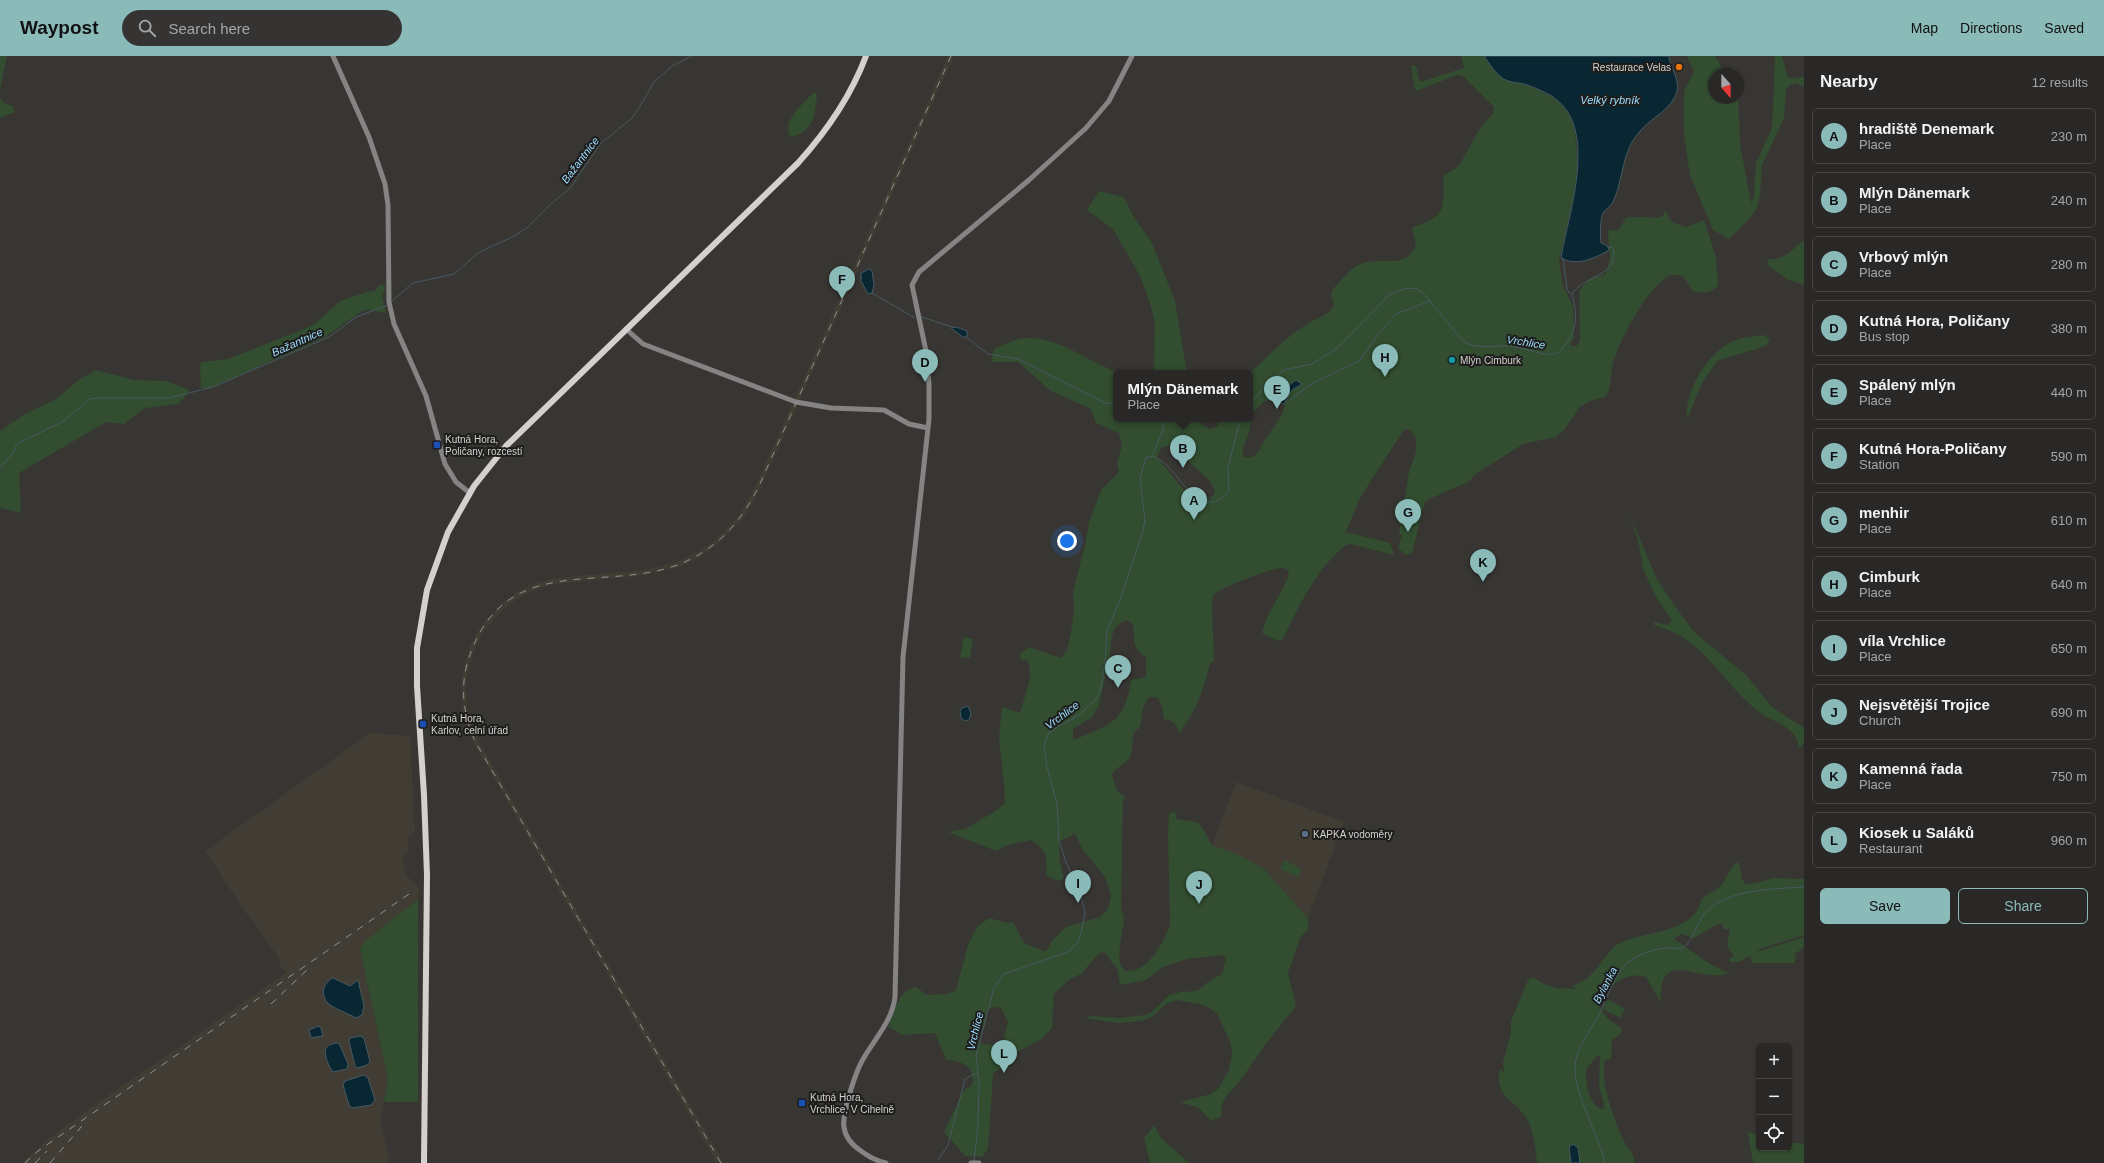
<!DOCTYPE html>
<meta charset="utf-8">
<style>
body{margin:0;font-family:Helvetica,sans-serif;background:#363432;color:#f1f3f6}
.controls{position:absolute;right:12px;bottom:12px;display:grid;overflow:hidden;border-radius:6px;box-shadow:0 1px 3px #0004}
.controls button{width:36px;height:36px;display:grid;place-items:center;padding:0;border:0;border-bottom:1px solid #464443;background:#2a2826;color:#f1f3f6;font:20px sans-serif}
.compass{position:absolute;left:1708px;top:12px;width:36px;height:36px;border-radius:50%;background:#2a2826;box-shadow:0 1px 3px #0004;rotate:159deg}
.you{position:absolute;left:1067px;top:485px;width:14px;height:14px;margin:-10px;border:3px solid #fff;border-radius:50%;background:#1a73e8;box-shadow:0 0 0 6px #1a73e833}
.badge{display:grid;place-items:center;width:26px;height:26px;border-radius:50%;background:#8bbbb9;color:#111;font-size:13px;font-weight:700}
.pin{position:absolute;translate:-50% -33px;filter:drop-shadow(0 1px 2px #0008)}
.pin::after{content:'';position:absolute;top:21px;width:14px;height:12px;background:inherit;clip-path:polygon(0 0,100% 0,50% 100%)}
.popup{position:absolute;left:1113px;top:314px;width:140px;height:52px;box-sizing:border-box;display:grid;place-content:center;border-radius:6px;background:#2a2826;filter:drop-shadow(0 1px 3px #0005);font-size:13px;white-space:nowrap;color:#a5a6a7}
.popup b{font-size:15px;color:#f1f3f6}
.popup::after{content:'';position:absolute;left:50%;top:100%;margin-left:-8px;border:8px solid transparent;border-top-color:#2a2826}
.list{margin:0;padding:0;list-style:none}
h2{display:flex;justify-content:space-between;align-items:center;height:52px;margin:0;padding:0 16px;font-size:17px}
h2 small{font-size:13px;font-weight:400;color:#a5a6a7}
.list li{display:grid;grid-template-columns:26px 1fr auto;gap:12px;align-items:center;box-sizing:border-box;height:56px;margin:0 8px 8px;padding:0 8px;border:1px solid #464443;border-radius:6px}
.list b{display:block;font-size:15px;white-space:nowrap}
.list p{margin:0;font-size:13px;white-space:nowrap;color:#a5a6a7}
.list em{font-size:13px;font-style:normal;color:#a5a6a7}
.actions{display:flex;gap:8px;padding:12px 16px}
.actions a{flex:1;padding:9px 0;border:1px solid #8bbbb9;border-radius:6px;text-align:center;font-size:14px;color:#8bbbb9}
.actions .main{background:#8bbbb9;color:#111}
.icon{flex:none;width:22px;height:22px;fill:none;stroke:currentColor;stroke-width:2;stroke-linecap:round;stroke-linejoin:round}
.map{position:relative;flex:none;width:1804px;height:1107px;overflow:hidden}
header{display:flex;align-items:center;gap:24px;box-sizing:border-box;height:56px;padding:0 20px;background:#8bbbb9;color:#111}
header strong{font-size:19px}
nav{display:flex;gap:22px;margin-inline-start:auto;font-size:14px}
.search{width:280px;height:36px;background:#363432;display:flex;align-items:center;gap:10px;box-sizing:border-box;padding:0 14px;border-radius:22px;color:#a5a6a7;font-size:15px}
main{display:flex}
aside{flex:1;background:#2a2826}
.map>svg:first-child{display:block}
.built{fill:#423d34}
.green{fill:#324d30;fill-rule:evenodd}
.water{fill:#092633;stroke:#465a62}
.lines{fill:none;stroke-linecap:round;stroke-linejoin:round}
.stream{stroke:#465a62;stroke-width:1}
.minor{stroke:#858383;stroke-width:5}
.major{stroke:#d4d0cf;stroke-width:6}
.rail{stroke:#949390;stroke-width:1;stroke-dasharray:7 7;stroke-linecap:butt}
.food-dot{fill:#e8710a;stroke:#1e1d1c;stroke-width:1.5}
.culture-dot{fill:#0f9aa8;stroke:#1e1d1c;stroke-width:1.5}
.transit-dot{fill:#1a4fb4;stroke:#1e1d1c;stroke-width:1.5}
.service-dot{fill:#5c6f8a;stroke:#1e1d1c;stroke-width:1.5}
.labels{text-anchor:middle;dominant-baseline:central;stroke-width:4;stroke-linejoin:round;paint-order:stroke}
.poi-label{font-size:10px;fill:#d3d2d0;stroke:#1e1d1c;text-anchor:start}
.water-label{font-size:11px;font-style:italic;fill:#9cddff;stroke:#1e1d1c}
</style>
<header>
<strong>Waypost</strong>
<div class="search"><svg class="icon" aria-label="search" viewBox="0 0 24 24"><circle cx="10" cy="10" r="6"/><path d="M15 15l6 6"/></svg>Search here</div>
<nav><a>Map</a><a>Directions</a><a>Saved</a></nav>
</header>
<main>
<div class="map">
<svg width="1804" height="1107" viewBox="0 0 1804 1107">
<rect width="100%" height="100%" fill="#383633"/>
<path class="built" d="M948,0H954L761,431L744,462L719,488L700,501L679,511L645,519L557,528L538,533L520,541L503,553L485,574L476,590L469,610L466,630L467,650L472,669L479,686L724,1107H717L474,688L466,671L462,651L461,630L464,609L471,588L481,570L500,549L517,536L536,527L556,522L644,514L677,506L697,496L716,484L740,458L756,429Z
M370,677L410,680L415,776L408,781V796L403,800L405,818L419,832L418,843L365,885L360,893L388,1024L380,1065L390,1107H21L50,1082L92,1051L286,917L280,909L279,902L244,854L205,795Z
M1236,726L1344,766L1308,862L1264,813L1212,789Z"/>
<path class="green" d="M0,0H7L0,33Z
M1461,0H1484L1502,22L1527,29L1557,43L1570,60L1575,77L1578,110L1577,126L1559,205L1563,230L1573,250L1574,281L1570,290H1577L1580,283L1579,235L1589,223L1606,218L1610,202L1608,174C1624,176 1618,171 1627,161C1637,162 1648,160 1656,162L1663,160L1665,155L1672,166L1686,171L1704,164L1716,201L1718,229C1711,238 1705,237 1693,235L1684,221C1680,220 1676,218 1672,219C1650,225 1618,287 1613,308C1610,319 1612,330 1606,341L1590,345L1580,351L1564,374L1556,381L1523,388L1476,418L1468,426L1425,445L1412,497L1406,499L1398,492L1402,479L1399,478L1409,416L1416,396V383L1411,375L1407,373L1403,375L1360,442L1346,476L1390,487L1394,499L1351,488L1346,489C1316,513 1299,550 1283,583L1278,585L1262,577C1267,556 1282,538 1289,518L1288,514C1286,514 1284,512 1282,512C1271,512 1220,532 1213,539L1212,549L1214,605L1210,608C1202,638 1197,653 1179,678C1178,669 1173,664 1164,663C1163,655 1162,647 1156,641L1148,642L1143,652L1140,671L1134,676L1131,699L1128,704L1115,714L1112,719L1117,734L1125,741L1123,745L1121,852C1122,856 1124,860 1124,864C1123,876 1113,908 1126,915C1148,917 1164,886 1170,868L1168,776L1169,758L1175,755L1177,763C1207,768 1197,764 1212,789L1243,801L1264,813L1308,862V874L1301,880L1288,917L1296,950L1265,989L1240,1025L1227,1039L1221,1050L1222,1060L1211,1065L1199,1052L1180,1046L1211,1038L1219,1032L1229,1014L1232,999L1231,988L1217,957L1204,949L1177,944L1166,948L1152,961L1141,965L1118,967L1085,962L1091,960L1119,962L1145,959L1152,956L1169,939L1181,936L1197,935L1208,926L1222,918L1226,902L1222,899L1187,903L1163,911L1146,924L1120,929L1117,913L1104,896L1099,897L1081,918L1070,923L1054,938L1052,972L1040,984L1017,996L1007,1008L993,1018L988,1093L982,1101L965,1100L944,1076L964,1034L971,1030C978,1012 961,1004 946,1004L935,977L903,979L888,971C894,955 898,935 916,931L927,939L947,938L956,934L968,889L977,871L989,862L1008,867L1013,866L1024,887L1046,896L1052,885L1066,871L1100,861L1108,853L1111,839L1105,821L1083,794L1075,778L1059,785L1060,807L1064,822L1059,825L1046,820C1048,800 1047,797 1032,784L1008,789L996,795L948,776L965,773L997,754L1004,748L1005,739L999,681L1002,651L1020,657C1024,641 1035,620 1027,604H1021L1020,598L1029,591L1061,602L1067,594L1071,576L1074,554L1073,536L1085,489L1089,466L1101,434L1119,416L1117,406L1122,390L1119,377L1096,367L1091,353L1051,335L1018,306H991L994,293C1003,289 1015,283 1025,282C1060,280 1089,307 1120,317H1116V363C1141,363 1190,356 1209,373L1217,371L1219,363H1250V317C1269,299 1286,281 1309,267C1318,261 1330,259 1334,249L1331,238L1333,233C1341,224 1351,211 1363,207C1383,200 1407,215 1416,188L1412,174L1413,171C1447,160 1444,152 1443,120C1448,116 1454,115 1458,110C1471,93 1476,72 1493,58L1494,51L1463,20L1457,19L1416,35L1414,31L1411,9L1416,10L1420,26L1464,12ZM1272,342L1285,349C1282,363 1273,371 1266,382C1259,391 1259,404 1244,401C1240,390 1248,384 1250,373C1251,368 1250,362 1252,357L1262,347ZM1166,390L1174,392L1209,424L1215,435C1211,445 1204,444 1195,444L1189,440L1157,401L1161,392ZM1128,564L1133,569C1135,585 1131,591 1146,601V621L1131,624C1126,665 1109,670 1073,684V673L1092,661L1099,649L1110,599L1112,580L1115,572L1123,565ZM996,951L1001,952L1008,966L1003,987C994,989 987,990 978,986L988,953Z
M1687,0H1715L1724,15L1735,12L1736,18H1714V42H1738V37L1740,88L1751,147L1754,139L1756,107L1772,72L1775,0H1782L1788,22L1804,21V31L1797,27L1790,29L1786,34L1784,62L1762,109L1760,139L1757,152L1751,161L1729,183L1713,174L1690,119L1684,79V35L1694,16Z
M813,37H816L817,41C814,61 814,75 791,81C780,66 804,47 813,37Z
M0,42L4,47L13,50L15,56L0,62Z
M1099,135L1124,141L1133,160L1152,187L1175,245L1187,317H1154L1155,267L1150,247L1140,220L1113,173L1087,154Z
M1804,184V229L1788,224L1767,209L1769,203C1786,204 1792,193 1804,184Z
M381,228L386,231L382,239L386,257L370,254L362,255L325,281L208,333L201,332L200,309L202,306L228,303L302,274L316,267L340,245L367,236L374,235Z
M1764,279L1770,284L1766,290L1717,305L1702,327L1687,363C1684,335 1708,296 1733,285C1743,281 1754,280 1764,279Z
M96,314L135,324L166,325L190,334L179,348L145,352L124,368L106,366L19,417L21,457L0,452V375L25,358L56,343L80,323Z
M1631,462L1657,523L1677,553L1694,576L1745,618L1772,651L1804,672V687L1798,693C1801,673 1775,667 1762,658C1732,637 1713,601 1685,583C1676,576 1664,573 1654,569V566L1668,569L1672,565L1655,539L1643,513L1638,484Z
M964,581L973,583L970,602L960,601Z
M1284,804L1302,813L1298,821L1280,813Z
M1735,807H1739L1742,824L1746,828L1756,827L1774,822L1804,823V879L1763,892L1739,906H1730L1729,903L1734,899C1725,893 1728,883 1730,873H1723V867L1716,869L1694,882L1681,878L1674,883L1710,908L1729,917C1702,929 1657,888 1661,947L1646,921C1626,914 1604,931 1600,951L1606,961L1622,973L1621,978L1612,984L1611,1003H1606C1597,1019 1616,1069 1624,1085C1628,1093 1634,1097 1635,1107H1580L1578,1092L1570,1102L1571,1107H1537C1536,1094 1534,1080 1529,1067C1520,1045 1493,1043 1500,1013L1504,1016L1503,1007L1511,976V965L1528,924L1533,921L1544,928L1557,932L1579,933L1572,930C1599,922 1603,894 1622,886C1647,875 1697,876 1701,843L1720,831ZM1597,1000H1600L1599,1029L1605,1052L1601,1053C1588,1047 1586,1026 1586,1013Z
M418,843V1046H384L388,1024L360,893L365,885Z
M1804,881V891L1795,898V907H1752L1750,900L1757,896Z
M1608,943L1625,953L1620,962L1603,953Z
M1154,1069L1161,1082L1189,1107H1150L1144,1081L1149,1077Z
M1748,1076L1759,1080V1092H1789V1086L1804,1088V1107H1753Z"/>
<path class="water" d="M1484,0H1669C1670,12 1680,23 1677,35C1672,54 1652,61 1640,75C1621,96 1624,122 1613,146C1611,151 1606,152 1603,157C1600,161 1600,182 1601,187L1608,190L1609,194C1596,202 1576,211 1561,202C1568,157 1603,64 1546,37C1540,34 1533,31 1527,29C1519,26 1507,27 1501,21C1494,16 1489,7 1484,0Z
M869,213L872,215L874,229L872,237L868,238L861,225V217Z
M956,271L967,275V281H963L951,272Z
M1296,324L1302,328L1292,334L1284,348L1271,342Z
M968,650L971,657L969,664L965,665L961,662L960,655L962,652Z
M333,922L350,930L358,924L364,950L362,959L356,962C348,957 333,953 327,946C320,937 324,926 333,922Z
M318,970L321,972L323,980L311,982L309,974Z
M360,980L364,982L370,1006L367,1009L357,1012L355,1010L349,985L350,982Z
M339,987L348,1008L347,1013L333,1016C329,1011 322,996 327,991C329,988 336,987 339,987Z
M364,1019L368,1022L375,1044L371,1049L352,1052L349,1049L343,1029L345,1025Z
M1573,1088L1578,1092L1580,1107H1571L1569,1091Z"/>
<g class="lines">
<path class="stream" d="M1563,202L1567,233L1569,237H1571
M872,237L915,262
M392,245L413,227L454,218L478,197L514,180L528,171L551,148L571,131L600,88L632,62L639,52L654,26L672,10L692,0
M922,261L952,271
M966,281L988,298L1018,303L1105,347L1116,348
M1265,332L1275,339
M1285,345L1287,346L1313,327L1359,305L1377,280L1396,258L1430,245
M1250,349L1264,331L1284,314L1312,308L1336,293L1389,239L1404,233L1415,232L1422,236L1463,285C1476,294 1495,289 1510,290C1523,291 1541,300 1553,298C1558,298 1562,293 1565,289C1578,273 1577,257 1572,238C1583,219 1620,221 1613,192L1607,191
M1157,387L1163,374V363
M1152,399L1157,389
M0,412L13,397L17,388L64,365L90,343L97,342H169L213,331L329,281L356,261L388,249
M938,1104L948,1089L965,1023L977,1017
M974,1105L978,1069L979,1026L976,1000L994,932L1004,918L1068,896L1078,886L1081,877L1085,857L1082,844L1066,806L1059,785L1057,748L1047,711L1044,689L1049,676L1079,659L1096,643L1100,635L1105,607L1107,575L1122,539L1143,474L1145,464L1140,422L1146,402L1152,400C1179,407 1195,471 1229,436L1228,412L1238,371L1242,363
M1605,1107C1599,1078 1569,1031 1576,1003C1580,986 1593,971 1601,955C1607,942 1616,916 1627,907C1637,899 1653,893 1666,892C1672,891 1678,894 1684,891C1691,887 1698,866 1704,858C1724,833 1775,833 1804,831"/>
<path class="minor" d="M333,0L369,81L385,128L388,149L389,246L394,268L426,340L445,408L456,426L470,437
M626,273L643,288L796,346L831,352L884,354L909,368L928,372
M886,1107C876,1105 869,1101 861,1095C835,1078 844,1058 851,1033C854,1024 857,1014 862,1005C874,983 892,966 895,941L903,601L929,363V328L926,295L912,229L919,216L1029,124L1086,72L1109,45L1132,0
M971,1107H979"/>
<path class="major" d="M424,1107L427,819L424,739L417,630V592L427,534L448,476L474,430L506,390L798,107C827,75 851,40 866,0"/>
<path class="rail" d="M271,948L307,914
M25,1107L38,1095L409,838
M35,1107L47,1095
M50,1107L82,1070
M721,1107L476,687C462,658 459,626 471,596C510,491 614,541 689,504C722,488 743,462 759,430L951,0"/>
</g>
<circle class="food-dot" cx="1679" cy="11" r="4"/>
<circle class="culture-dot" cx="1452" cy="304" r="4"/>
<g class="transit-dot">
<rect x="433" y="385" width="8" height="8" rx="2"/>
<rect x="419" y="664" width="8" height="8" rx="2"/>
<rect x="798" y="1043" width="8" height="8" rx="2"/>
</g>
<circle class="service-dot" cx="1305" cy="778" r="4"/>
<g class="labels">
<g class="poi-label">
<text x="1671" y="11" text-anchor="end">Restaurace Velas</text>
<text x="1460" y="304">Mlýn Cimburk</text>
<text x="445" y="383">Kutná Hora,<tspan x="445" dy="12">Poličany, rozcestí</tspan></text>
<text x="431" y="662">Kutná Hora,<tspan x="431" dy="12">Karlov, celní úřad</tspan></text>
<text x="1313" y="778">KAPKA vodoměry</text>
<text x="810" y="1041">Kutná Hora,<tspan x="810" dy="12">Vrchlice, V Cihelně</tspan></text>
</g>
<g class="water-label">
<text x="1610" y="44">Velký rybník</text>
<text transform="translate(580 104) rotate(-53)">Bažantnice</text>
<text transform="translate(297 286) rotate(-24)">Bažantnice</text>
<text transform="translate(1526 286) rotate(9)">Vrchlice</text>
<text transform="translate(1062 659) rotate(-37)">Vrchlice</text>
<text transform="translate(1605 929) rotate(-62)">Bylanka</text>
<text transform="translate(975 975) rotate(-76)">Vrchlice</text>
</g>
</g>
</svg>
<div class="controls">
<button>+</button>
<button>−</button>
<button><svg class="icon" aria-label="locate" viewBox="0 0 24 24"><circle cx="12" cy="12" r="6"/><path d="M12 2v4M12 18v4M2 12h4M18 12h4"/></svg></button>
</div>
<svg class="compass" viewBox="-18 -18 36 36"><path d="M0-13l5 13h-10z" fill="#e53935"/><path d="M0 13l5-13h-10z" fill="#a5a6a7"/></svg>
<div class="you"></div>
<div class="pin badge" style="left:1194px;top:464px">A</div>
<div class="pin badge" style="left:1183px;top:412px">B</div>
<div class="popup"><b>Mlýn Dänemark</b>Place</div>
<div class="pin badge" style="left:1118px;top:632px">C</div>
<div class="pin badge" style="left:925px;top:326px">D</div>
<div class="pin badge" style="left:1277px;top:353px">E</div>
<div class="pin badge" style="left:842px;top:243px">F</div>
<div class="pin badge" style="left:1408px;top:476px">G</div>
<div class="pin badge" style="left:1385px;top:321px">H</div>
<div class="pin badge" style="left:1078px;top:847px">I</div>
<div class="pin badge" style="left:1199px;top:848px">J</div>
<div class="pin badge" style="left:1483px;top:526px">K</div>
<div class="pin badge" style="left:1004px;top:1017px">L</div>
</div>
<aside>
<h2>Nearby<small>12 results</small></h2>
<ul class="list">
<li><span class="badge">A</span><div><b>hradiště Denemark</b><p>Place</p></div><em>230 m</em></li>
<li><span class="badge">B</span><div><b>Mlýn Dänemark</b><p>Place</p></div><em>240 m</em></li>
<li><span class="badge">C</span><div><b>Vrbový mlýn</b><p>Place</p></div><em>280 m</em></li>
<li><span class="badge">D</span><div><b>Kutná Hora, Poličany</b><p>Bus stop</p></div><em>380 m</em></li>
<li><span class="badge">E</span><div><b>Spálený mlýn</b><p>Place</p></div><em>440 m</em></li>
<li><span class="badge">F</span><div><b>Kutná Hora-Poličany</b><p>Station</p></div><em>590 m</em></li>
<li><span class="badge">G</span><div><b>menhir</b><p>Place</p></div><em>610 m</em></li>
<li><span class="badge">H</span><div><b>Cimburk</b><p>Place</p></div><em>640 m</em></li>
<li><span class="badge">I</span><div><b>víla Vrchlice</b><p>Place</p></div><em>650 m</em></li>
<li><span class="badge">J</span><div><b>Nejsvětější Trojice</b><p>Church</p></div><em>690 m</em></li>
<li><span class="badge">K</span><div><b>Kamenná řada</b><p>Place</p></div><em>750 m</em></li>
<li><span class="badge">L</span><div><b>Kiosek u Saláků</b><p>Restaurant</p></div><em>960 m</em></li>
</ul>
<div class="actions"><a class="main">Save</a><a>Share</a></div>
</aside>
</main>
